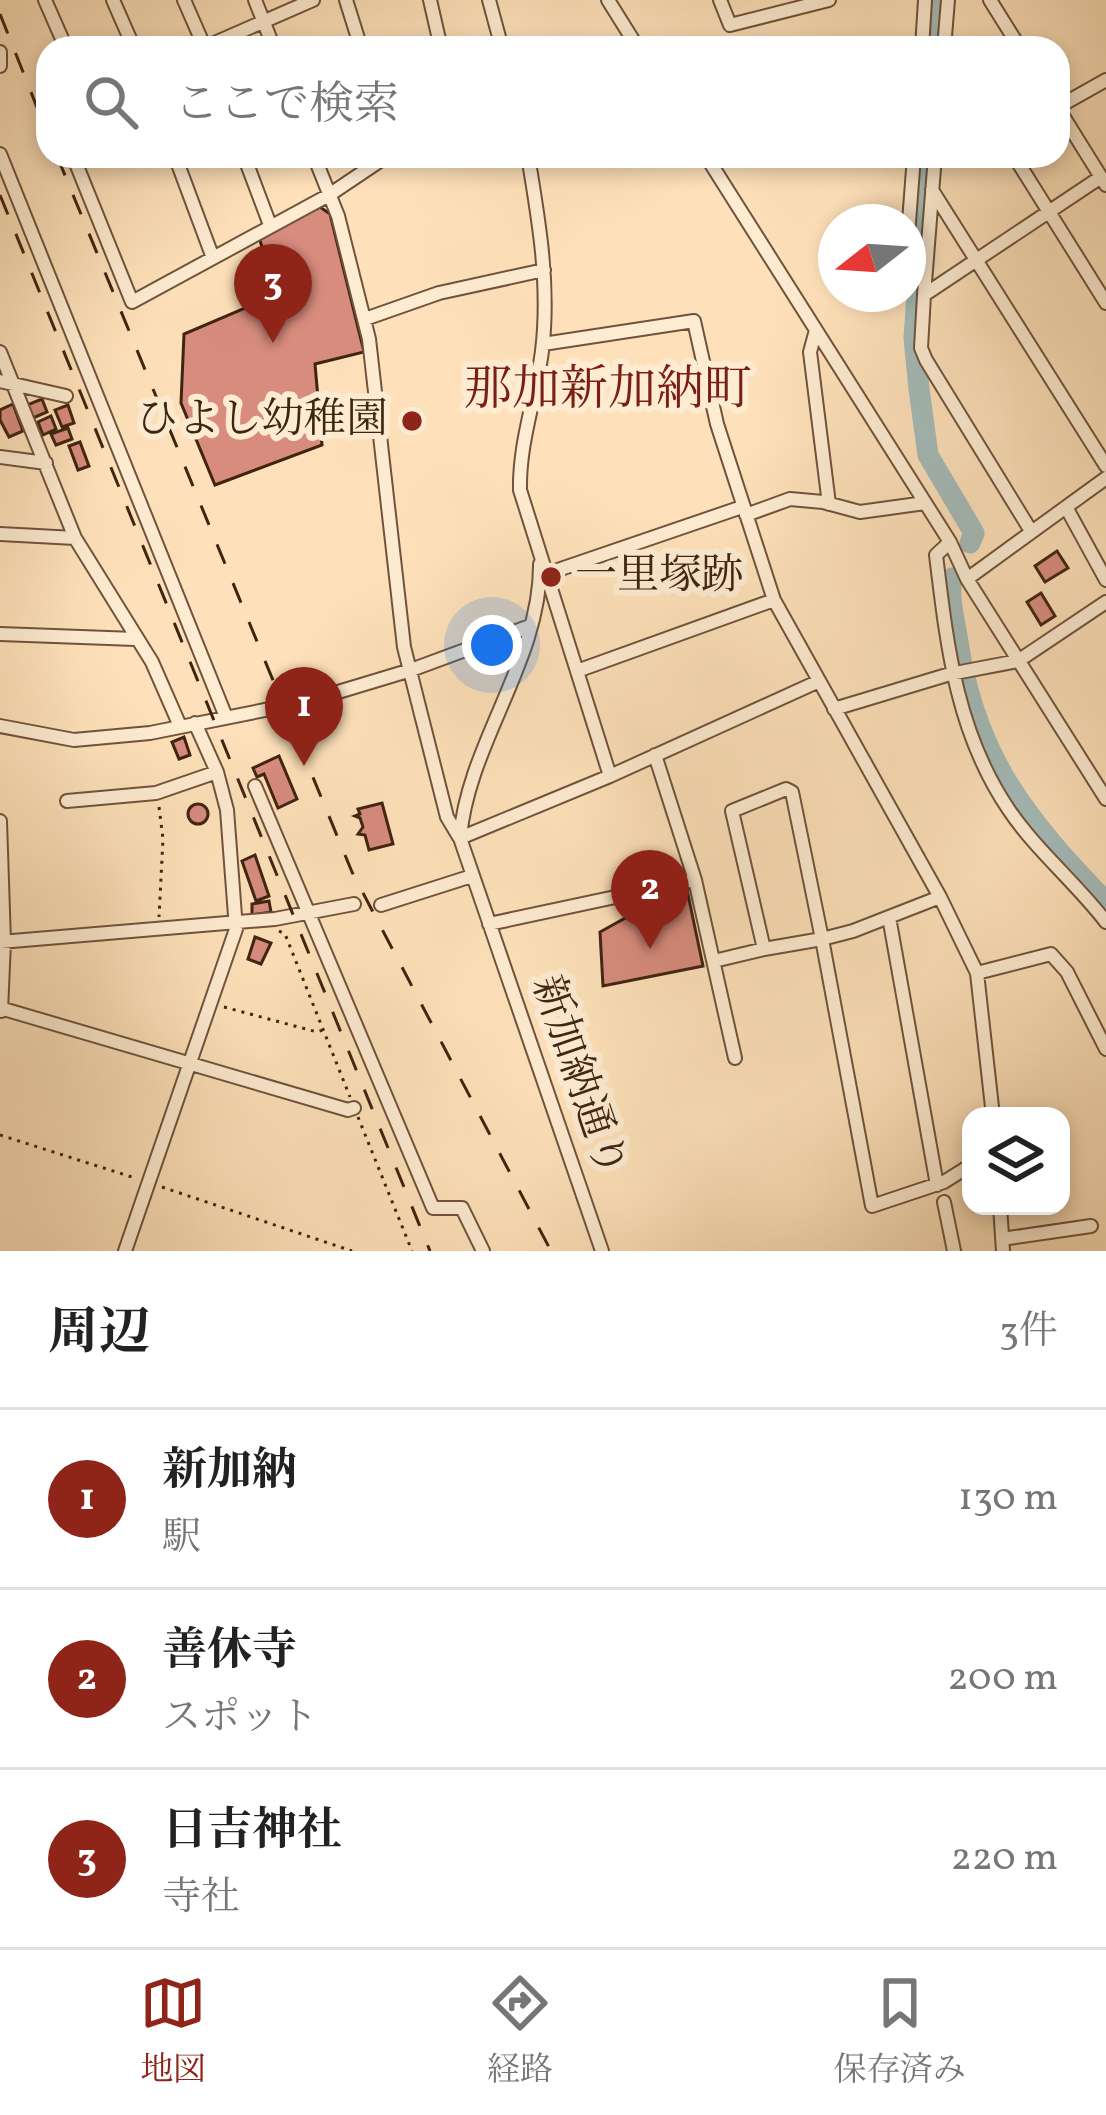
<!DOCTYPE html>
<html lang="ja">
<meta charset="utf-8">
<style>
body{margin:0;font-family:Vollkorn,"Noto Serif JP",serif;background:#f6f6f6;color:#222}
.controls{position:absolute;right:36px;bottom:36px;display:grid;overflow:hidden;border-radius:24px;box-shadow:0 6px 18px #0003}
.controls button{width:108px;height:108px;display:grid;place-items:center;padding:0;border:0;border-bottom:3px solid #e0e0e0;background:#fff;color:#222;font:60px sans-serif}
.compass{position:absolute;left:818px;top:204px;width:108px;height:108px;border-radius:50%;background:#fff;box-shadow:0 6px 18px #0003;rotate:253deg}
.you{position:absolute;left:492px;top:645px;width:42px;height:42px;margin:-30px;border:9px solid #fff;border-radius:50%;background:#1a73e8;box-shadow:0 0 0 18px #1a73e833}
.badge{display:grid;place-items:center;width:78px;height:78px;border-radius:50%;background:#8f2418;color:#fff;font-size:39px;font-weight:700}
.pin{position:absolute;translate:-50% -99px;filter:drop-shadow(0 3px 6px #0008)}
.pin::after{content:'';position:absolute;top:63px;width:42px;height:36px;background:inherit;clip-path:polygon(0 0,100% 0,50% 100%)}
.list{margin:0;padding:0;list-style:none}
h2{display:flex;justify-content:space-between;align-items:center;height:156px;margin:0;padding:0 48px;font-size:51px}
h2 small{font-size:39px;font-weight:400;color:#767676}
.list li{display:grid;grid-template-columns:78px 1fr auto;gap:36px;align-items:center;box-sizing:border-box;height:180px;padding:0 48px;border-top:3px solid #e0e0e0}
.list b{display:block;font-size:45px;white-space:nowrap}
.list p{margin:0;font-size:39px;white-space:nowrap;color:#767676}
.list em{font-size:39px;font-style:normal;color:#767676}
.icon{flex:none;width:66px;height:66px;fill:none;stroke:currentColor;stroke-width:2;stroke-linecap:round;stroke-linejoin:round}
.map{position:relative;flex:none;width:1106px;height:1251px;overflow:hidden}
.search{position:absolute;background:#fff;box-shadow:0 6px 18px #0003;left:36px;right:36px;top:36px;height:132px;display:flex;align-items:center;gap:30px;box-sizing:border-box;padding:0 42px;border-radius:36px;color:#767676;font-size:45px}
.sheet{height:696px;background:#fff}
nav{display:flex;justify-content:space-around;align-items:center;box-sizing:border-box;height:168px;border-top:3px solid #e0e0e0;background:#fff;font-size:33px;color:#767676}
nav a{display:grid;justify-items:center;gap:6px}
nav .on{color:#8f2418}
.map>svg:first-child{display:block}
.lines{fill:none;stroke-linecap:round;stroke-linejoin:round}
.river{stroke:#a4bbba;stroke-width:21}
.building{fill:#d88c7e;stroke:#3f2411;stroke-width:3}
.minor-casing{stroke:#6f533b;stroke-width:16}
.path{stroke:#3f2411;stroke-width:3;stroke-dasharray:3 6;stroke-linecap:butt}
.minor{stroke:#feecd2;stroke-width:12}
.rail{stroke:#3f2411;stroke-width:3;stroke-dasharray:21 21;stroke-linecap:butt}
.poi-dot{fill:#8f2418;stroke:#feecd2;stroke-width:4.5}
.labels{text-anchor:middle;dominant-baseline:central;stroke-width:12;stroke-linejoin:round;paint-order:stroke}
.poi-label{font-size:42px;fill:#3f2411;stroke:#feecd2;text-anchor:end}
.street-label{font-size:42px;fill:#3f2411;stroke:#feecd2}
.quarter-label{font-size:48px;fill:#7a1f14;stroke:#feecd2}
</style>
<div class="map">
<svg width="1106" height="1251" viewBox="0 0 1106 1251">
<rect width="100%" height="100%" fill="#fee1ba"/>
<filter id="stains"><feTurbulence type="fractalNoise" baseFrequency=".00167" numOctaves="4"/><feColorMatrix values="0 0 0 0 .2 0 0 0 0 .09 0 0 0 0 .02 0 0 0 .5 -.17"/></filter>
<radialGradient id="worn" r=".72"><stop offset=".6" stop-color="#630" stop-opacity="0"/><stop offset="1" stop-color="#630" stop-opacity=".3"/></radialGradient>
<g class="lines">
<path class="river" d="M934,48L938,0
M927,156L914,338L919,389L928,455L974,533L970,543
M952,578C948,598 955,622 958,642C976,759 1027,820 1106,902"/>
</g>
<path class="building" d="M320,207L330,214L364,352L315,364L322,445L215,485L181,403L184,334L276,295L259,237Z
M42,399L47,412L33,418L27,405Z
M13,404L23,431L9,437L0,420V410Z
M68,405L74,423L62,427L55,410Z
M51,416L56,429L43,435L38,422Z
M68,428L72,439L56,445L51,434Z
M80,442L89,466L78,470L69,446Z
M1057,551L1068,568L1045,582L1035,566Z
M1041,593L1055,616L1041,625L1027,602Z
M184,737L190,755L179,759L172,742Z
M279,756L297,799L278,808L264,774L257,777L253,768Z
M382,803L393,844L369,850L365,835L358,834L363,827L360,818L355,816L360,814L358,809Z
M188 814a10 10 0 1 1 20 0a10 10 0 1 1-20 0Z
M255,855L269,896L256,901L242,861Z
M687,890L703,966L603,986L600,932L636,912L638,900Z
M269,901L271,912L252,915V904Z
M255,937L271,943L261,964L248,959Z"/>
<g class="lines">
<defs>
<path id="minor" d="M45,0L66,48
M113,0L134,48
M184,0L205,48
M255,0L274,48
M346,0L361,48
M430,0L441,48
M489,0L502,48
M608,0L638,48
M720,0L730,25L829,0
M990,0L1020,48
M203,48L313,0
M922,48L925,0
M944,48L948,0
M0,52V66
M1058,107L1106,80
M1058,108L1106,185
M0,154L226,717
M73,156L132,302L329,195L387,156
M175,156L213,258
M244,156L270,225
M314,156L338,216L369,339L404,647L447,817L459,837
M528,156C539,221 550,286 542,351C536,398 519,442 520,490L610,776
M706,156L950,542L967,579L1106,799
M1014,156L1106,303
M932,190L1106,466
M908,235L914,156
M924,295L935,156
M365,319L439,293L544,270
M816,330L810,352L829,504
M543,344L694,321L717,424L774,600L940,897L977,973L1051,954L1067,972L1106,1049
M0,352L75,538L152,662L180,726
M0,381L66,396
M0,457L46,463
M1066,507L1106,580
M746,515L790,499L823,502L860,512L925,503
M1031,531L926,360L921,348L924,295L1101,177
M0,534L75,538
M950,542L936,555C947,645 956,732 1009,810C1036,850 1076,883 1106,922
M540,564C541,660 468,743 460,838L602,1251
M546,574L742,507
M967,579L1106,478
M0,634L135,639
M577,671L774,600
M834,709L950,674L1018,661L1106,602
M0,726L74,740L150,733L305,702L411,670L530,626
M655,755L695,880L735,1058
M255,786L433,1208H462L483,1251
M67,801L156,793L217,772
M0,821L4,942L1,1011
M460,838L610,776L817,682
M940,897L853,931L822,939L872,1206L944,1182L971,1165
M381,905L472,876
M889,917L937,1185
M489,924L695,880
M0,942L275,919L354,904
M714,961L764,949L732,811L786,789L792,792L822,939L764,949
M977,973L993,1116
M0,1008L348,1110L354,1108
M944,1202L954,1251
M1000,1206L1003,1251
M1002,1239L1091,1226
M125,1251L236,929L227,810L217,772L195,723"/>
</defs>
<use href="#minor" class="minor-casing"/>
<path class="path" d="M159,807L163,839L159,917
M279,931L285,934L350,1097
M224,1007L317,1032L323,1030
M358,1117L412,1251
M0,1135L135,1178
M162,1187L352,1251"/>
<use href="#minor" class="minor"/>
<path class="rail" d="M0,14L48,135
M57,156L352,872L551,1251
M0,195L430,1251"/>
</g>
<g class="poi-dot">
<circle cx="412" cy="421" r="12"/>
<circle cx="551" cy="577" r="12"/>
</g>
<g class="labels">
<g class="poi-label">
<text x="388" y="421">ひよし幼稚園</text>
<text x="575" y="577" text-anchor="start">一里塚跡</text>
</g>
<g class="street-label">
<text transform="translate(577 1077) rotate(71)">新加納通り</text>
</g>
<g class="quarter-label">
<text x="608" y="391">那加新加納町</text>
</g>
</g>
<rect width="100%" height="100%" filter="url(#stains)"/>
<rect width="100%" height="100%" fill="url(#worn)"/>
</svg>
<div class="controls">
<button><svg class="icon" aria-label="layers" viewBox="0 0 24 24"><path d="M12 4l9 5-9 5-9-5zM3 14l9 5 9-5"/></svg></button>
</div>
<svg class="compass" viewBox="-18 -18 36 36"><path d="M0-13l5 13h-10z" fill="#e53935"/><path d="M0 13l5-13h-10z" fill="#767676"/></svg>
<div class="you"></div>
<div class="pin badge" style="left:304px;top:766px">1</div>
<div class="pin badge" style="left:650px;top:949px">2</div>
<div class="pin badge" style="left:273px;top:343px">3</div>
<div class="search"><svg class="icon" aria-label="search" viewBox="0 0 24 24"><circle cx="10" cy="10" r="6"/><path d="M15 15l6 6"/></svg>ここで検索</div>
</div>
<section class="sheet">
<h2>周辺<small>3件</small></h2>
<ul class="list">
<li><span class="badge">1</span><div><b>新加納</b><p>駅</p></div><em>130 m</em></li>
<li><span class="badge">2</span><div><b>善休寺</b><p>スポット</p></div><em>200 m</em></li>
<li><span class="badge">3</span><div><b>日吉神社</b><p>寺社</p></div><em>220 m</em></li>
</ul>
</section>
<nav>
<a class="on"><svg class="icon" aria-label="map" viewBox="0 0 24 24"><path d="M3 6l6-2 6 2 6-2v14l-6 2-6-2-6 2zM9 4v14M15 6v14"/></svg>地図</a>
<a><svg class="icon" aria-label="directions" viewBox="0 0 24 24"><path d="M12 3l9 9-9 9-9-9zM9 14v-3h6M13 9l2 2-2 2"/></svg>経路</a>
<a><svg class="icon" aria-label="saved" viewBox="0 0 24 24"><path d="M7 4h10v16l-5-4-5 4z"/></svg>保存済み</a>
</nav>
